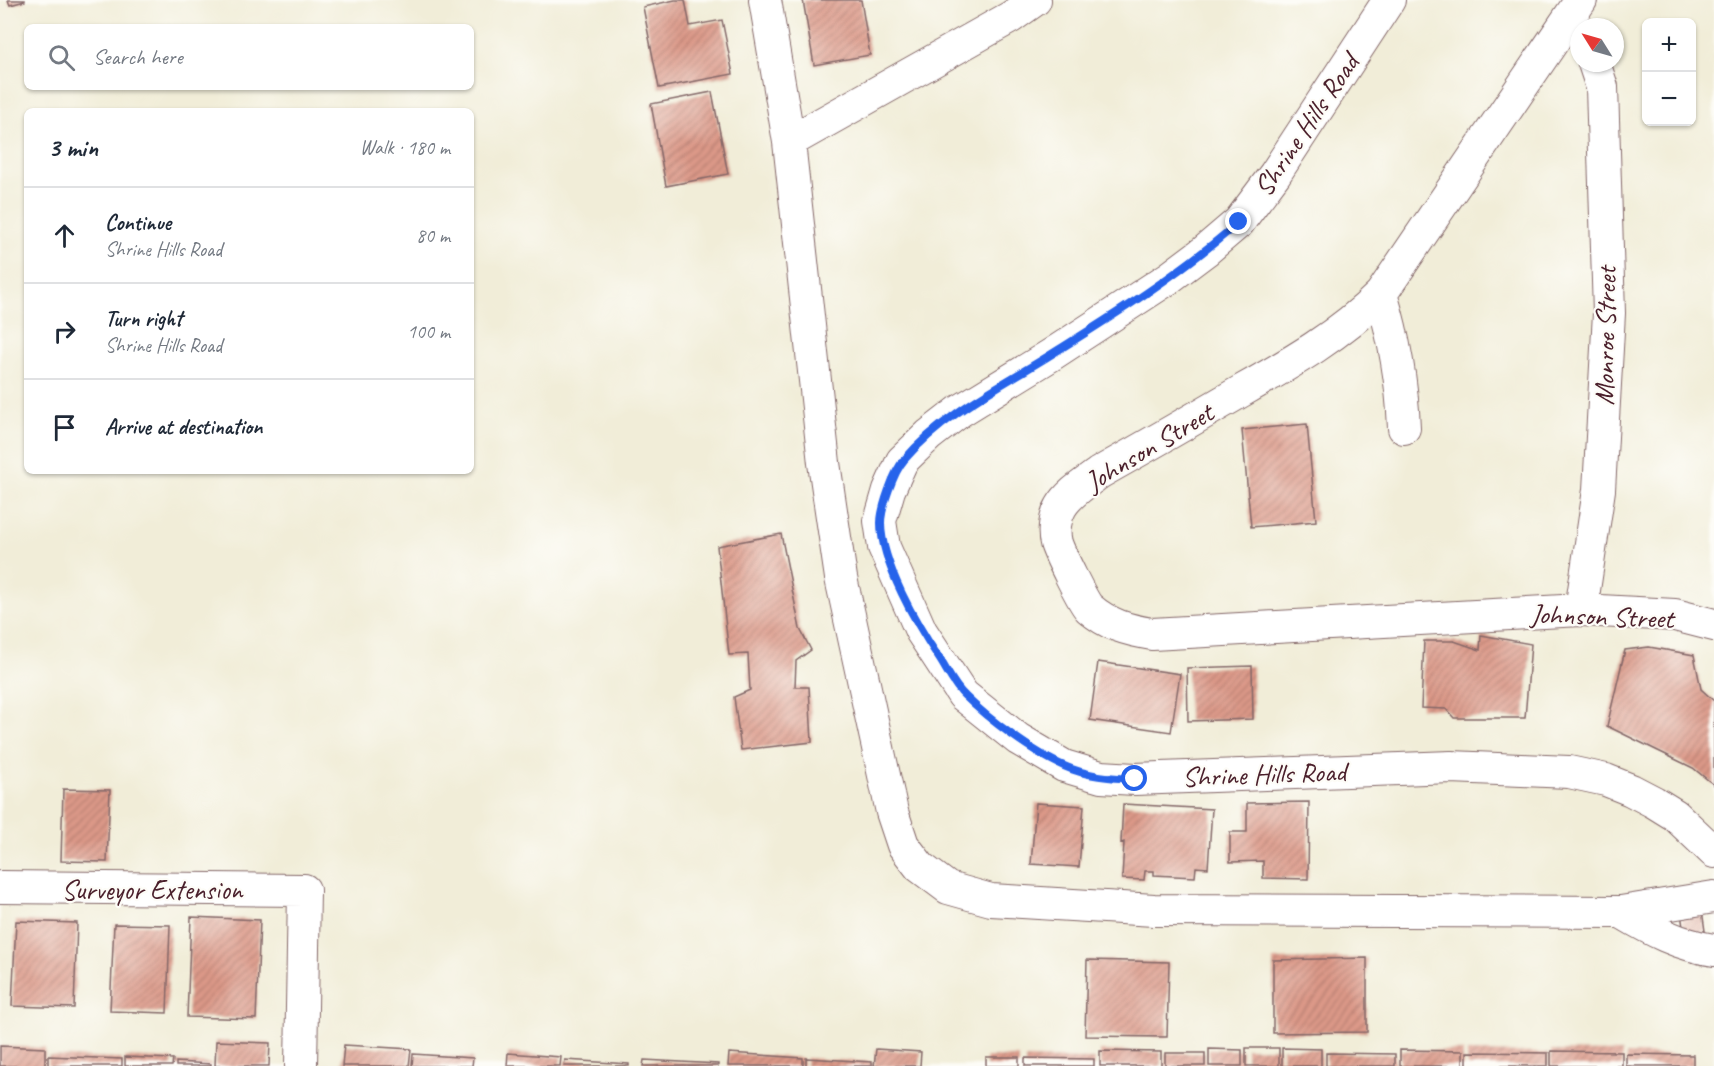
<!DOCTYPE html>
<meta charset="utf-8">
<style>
body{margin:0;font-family:Caveat,sans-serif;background:#f2f2f3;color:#1f2937}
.controls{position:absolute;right:18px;top:18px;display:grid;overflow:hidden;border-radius:9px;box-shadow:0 2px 4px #0004}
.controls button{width:54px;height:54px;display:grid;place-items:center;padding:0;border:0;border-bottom:2px solid #e0e1e3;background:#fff;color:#1f2937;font:30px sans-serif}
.compass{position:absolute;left:1570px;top:18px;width:54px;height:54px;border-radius:50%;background:#fff;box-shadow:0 2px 4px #0004;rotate:307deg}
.stop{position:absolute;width:18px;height:18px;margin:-14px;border:4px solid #2563eb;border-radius:50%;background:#fff}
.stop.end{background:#2563eb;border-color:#fff;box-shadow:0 2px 6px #0008}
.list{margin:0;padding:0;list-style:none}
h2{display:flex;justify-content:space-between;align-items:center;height:78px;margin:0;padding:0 24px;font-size:26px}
h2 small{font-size:20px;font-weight:400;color:#747a83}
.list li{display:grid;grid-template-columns:39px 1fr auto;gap:18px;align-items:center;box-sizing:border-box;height:96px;padding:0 24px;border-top:2px solid #e0e1e3}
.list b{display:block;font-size:22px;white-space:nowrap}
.list p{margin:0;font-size:20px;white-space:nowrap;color:#747a83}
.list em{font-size:20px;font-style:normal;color:#747a83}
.icon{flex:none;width:33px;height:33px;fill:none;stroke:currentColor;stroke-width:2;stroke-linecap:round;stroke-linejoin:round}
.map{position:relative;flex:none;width:1714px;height:1066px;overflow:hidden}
.search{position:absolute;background:#fff;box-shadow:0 2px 4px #0004;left:24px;top:24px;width:450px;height:66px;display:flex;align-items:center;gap:15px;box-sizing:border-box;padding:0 21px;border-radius:9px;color:#747a83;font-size:22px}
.panel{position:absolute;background:#fff;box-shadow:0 2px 4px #0004;left:24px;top:108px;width:450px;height:366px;border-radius:9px}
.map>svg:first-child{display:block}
.building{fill:url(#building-hatch)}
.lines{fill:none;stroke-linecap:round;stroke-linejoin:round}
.minor-casing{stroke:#846768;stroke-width:34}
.minor{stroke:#fff;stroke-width:32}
.route{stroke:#2563eb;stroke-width:8}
.labels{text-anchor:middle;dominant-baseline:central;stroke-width:4.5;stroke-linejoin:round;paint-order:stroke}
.street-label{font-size:28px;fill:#4a1f2b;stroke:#fdfcf7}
</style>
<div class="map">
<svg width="1714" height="1066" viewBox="0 0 1714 1066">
<defs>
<pattern id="building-hatch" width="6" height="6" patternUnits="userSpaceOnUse" patternTransform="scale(1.5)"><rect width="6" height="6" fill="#dc9988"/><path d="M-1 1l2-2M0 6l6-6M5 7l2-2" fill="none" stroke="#b47c6f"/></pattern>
</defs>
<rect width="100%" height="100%" fill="#fdfcf7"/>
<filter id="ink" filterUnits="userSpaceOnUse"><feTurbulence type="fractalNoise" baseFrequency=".0167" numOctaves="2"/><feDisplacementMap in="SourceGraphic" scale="12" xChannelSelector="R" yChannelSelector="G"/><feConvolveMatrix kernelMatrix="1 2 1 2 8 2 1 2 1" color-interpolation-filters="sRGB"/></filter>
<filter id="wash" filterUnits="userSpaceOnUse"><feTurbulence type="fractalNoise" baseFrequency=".008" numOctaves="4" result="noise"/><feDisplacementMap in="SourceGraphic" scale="24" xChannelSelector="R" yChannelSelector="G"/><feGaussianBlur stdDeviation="1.35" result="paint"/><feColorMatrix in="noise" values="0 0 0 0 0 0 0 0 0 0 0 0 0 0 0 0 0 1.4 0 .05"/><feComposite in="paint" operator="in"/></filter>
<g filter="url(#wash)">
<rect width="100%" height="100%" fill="#f1edd8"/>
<g id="blocks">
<path class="building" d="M8,0H25V1L10,5Z
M675,0H685L690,26L722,20L733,74L659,88L643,7Z
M803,0H861L870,55L814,65Z
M712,92L728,174L666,186L651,104Z
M1307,424L1316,521L1251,527L1242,430Z
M781,534L800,629L811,650L796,661L795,687H809L812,742L741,750L734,697L750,690L748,654L729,655L717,546Z
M1481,635L1531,644L1525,718H1454L1446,709L1421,708L1424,641H1454L1480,650Z
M1649,647L1694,655L1701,689L1714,701V785L1693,768L1607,726L1625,650Z
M1098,662L1180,674L1171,732L1090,720Z
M1252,666L1253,719L1188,721L1187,668Z
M63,789L110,790L107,862L61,861Z
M1309,802L1308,879L1263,878V861L1230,862V832H1247V803Z
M1036,803L1084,806L1079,867L1031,864Z
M1123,804L1212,809L1208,868L1196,867L1195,877L1154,875V871H1145L1144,880L1122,879L1124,842L1121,843Z
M1702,910L1705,931L1684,934L1681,913Z
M191,917L260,920L256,1019L187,1017Z
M16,921L77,923L74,1008L12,1006Z
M114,924L170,925L167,1013L110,1011Z
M1367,958V1032L1273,1033V960Z
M1087,960L1169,962L1167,1037L1085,1036Z
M216,1041L270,1043L269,1066H215Z
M344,1045L411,1049L409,1066H342Z
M0,1046L45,1048V1066H0Z
M1246,1048H1279V1066H1246Z
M1282,1048L1321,1049V1066H1282Z
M876,1049L921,1052L920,1066H874Z
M1209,1049L1242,1050V1066H1209Z
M1400,1050L1463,1051V1066H1400Z
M1100,1051L1161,1052V1066H1100Z
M1551,1051L1622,1052V1066H1551Z
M1467,1052L1548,1053V1066H1467Z
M508,1053L561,1057L560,1066H507Z
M729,1053L803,1058V1066H728Z
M1165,1053H1205V1066H1165Z
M1326,1053L1395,1054V1066H1326Z
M413,1054L473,1058L472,1066H412Z
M1626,1054L1693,1055V1066H1626Z
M48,1056L122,1059V1066H48Z
M125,1057L173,1059L172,1066H125Z
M986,1057H1019V1066H986Z
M806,1058L872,1062V1066H806Z
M1025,1058L1094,1059V1066H1025Z
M565,1060L629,1064V1066H564Z
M644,1060L718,1064V1066H643Z
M176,1062L211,1064V1066H176Z"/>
</g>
</g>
<g filter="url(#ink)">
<use href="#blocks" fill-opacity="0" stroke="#846768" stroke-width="1.5"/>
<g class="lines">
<defs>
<path id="minor" d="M765,0L789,142L824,463L841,578L892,812L903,845L920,867L948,888L991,900L1154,910L1621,912L1714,897
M1389,0L1275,174L1239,222L1205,251L1169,278L1051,355L960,411L929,435L902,461L889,490L880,521L884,547L921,631L963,695L1018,739L1064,766L1101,777L1135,779L1451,767L1569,772L1606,780L1631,790L1654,802L1675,815L1714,852
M1581,0L1381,294C1339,336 1289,364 1238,393C1192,420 1145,447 1099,473C1086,483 1069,493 1061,507C1055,517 1053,532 1056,543C1059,553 1083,602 1089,608C1108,625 1128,630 1152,634L1581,610L1675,615L1714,625
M789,142L1011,17L1035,0
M1381,294C1395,340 1402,380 1404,428
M1581,610L1599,490L1609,313L1602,87L1594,63
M0,887L304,890L301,1066
M1621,912C1651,930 1679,945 1714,950"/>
</defs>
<use href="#minor" class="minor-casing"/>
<use href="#minor" class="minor"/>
</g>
</g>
<g class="lines" filter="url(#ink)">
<path class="route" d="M1135,779C1111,778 1086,776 1064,766C1034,753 988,719 965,696C954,686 947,670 939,658C917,625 881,563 881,523C881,508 894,471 904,460C943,415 997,388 1047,357C1113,316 1180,274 1239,222"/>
</g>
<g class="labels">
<g class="street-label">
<text transform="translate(1306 125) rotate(-56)">Shrine Hills Road</text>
<text transform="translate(1605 336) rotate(-89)">Monroe Street</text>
<text transform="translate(1149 447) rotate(-31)">Johnson Street</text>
<text transform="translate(1602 616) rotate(2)">Johnson Street</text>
<text transform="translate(1264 774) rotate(-2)">Shrine Hills Road</text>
<text x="152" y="889">Surveyor Extension</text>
</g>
</g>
</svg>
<div class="controls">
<button>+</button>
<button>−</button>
</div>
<svg class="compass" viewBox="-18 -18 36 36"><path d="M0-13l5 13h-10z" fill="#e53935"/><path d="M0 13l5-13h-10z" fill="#747a83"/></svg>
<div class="stop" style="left:1135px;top:779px"></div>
<div class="stop end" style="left:1239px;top:222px"></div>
<div class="search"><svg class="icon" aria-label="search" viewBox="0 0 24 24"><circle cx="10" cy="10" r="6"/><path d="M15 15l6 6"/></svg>Search here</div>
<section class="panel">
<h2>3 min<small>Walk · 180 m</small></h2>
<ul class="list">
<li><svg class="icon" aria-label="ahead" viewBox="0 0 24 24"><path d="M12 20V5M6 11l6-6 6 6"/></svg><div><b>Continue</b><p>Shrine Hills Road</p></div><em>80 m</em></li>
<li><svg class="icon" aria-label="right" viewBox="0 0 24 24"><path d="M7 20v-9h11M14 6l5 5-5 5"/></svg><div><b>Turn right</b><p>Shrine Hills Road</p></div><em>100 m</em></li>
<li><svg class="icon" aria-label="arrive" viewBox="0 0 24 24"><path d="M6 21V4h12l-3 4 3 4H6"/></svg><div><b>Arrive at destination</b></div></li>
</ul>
</section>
</div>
